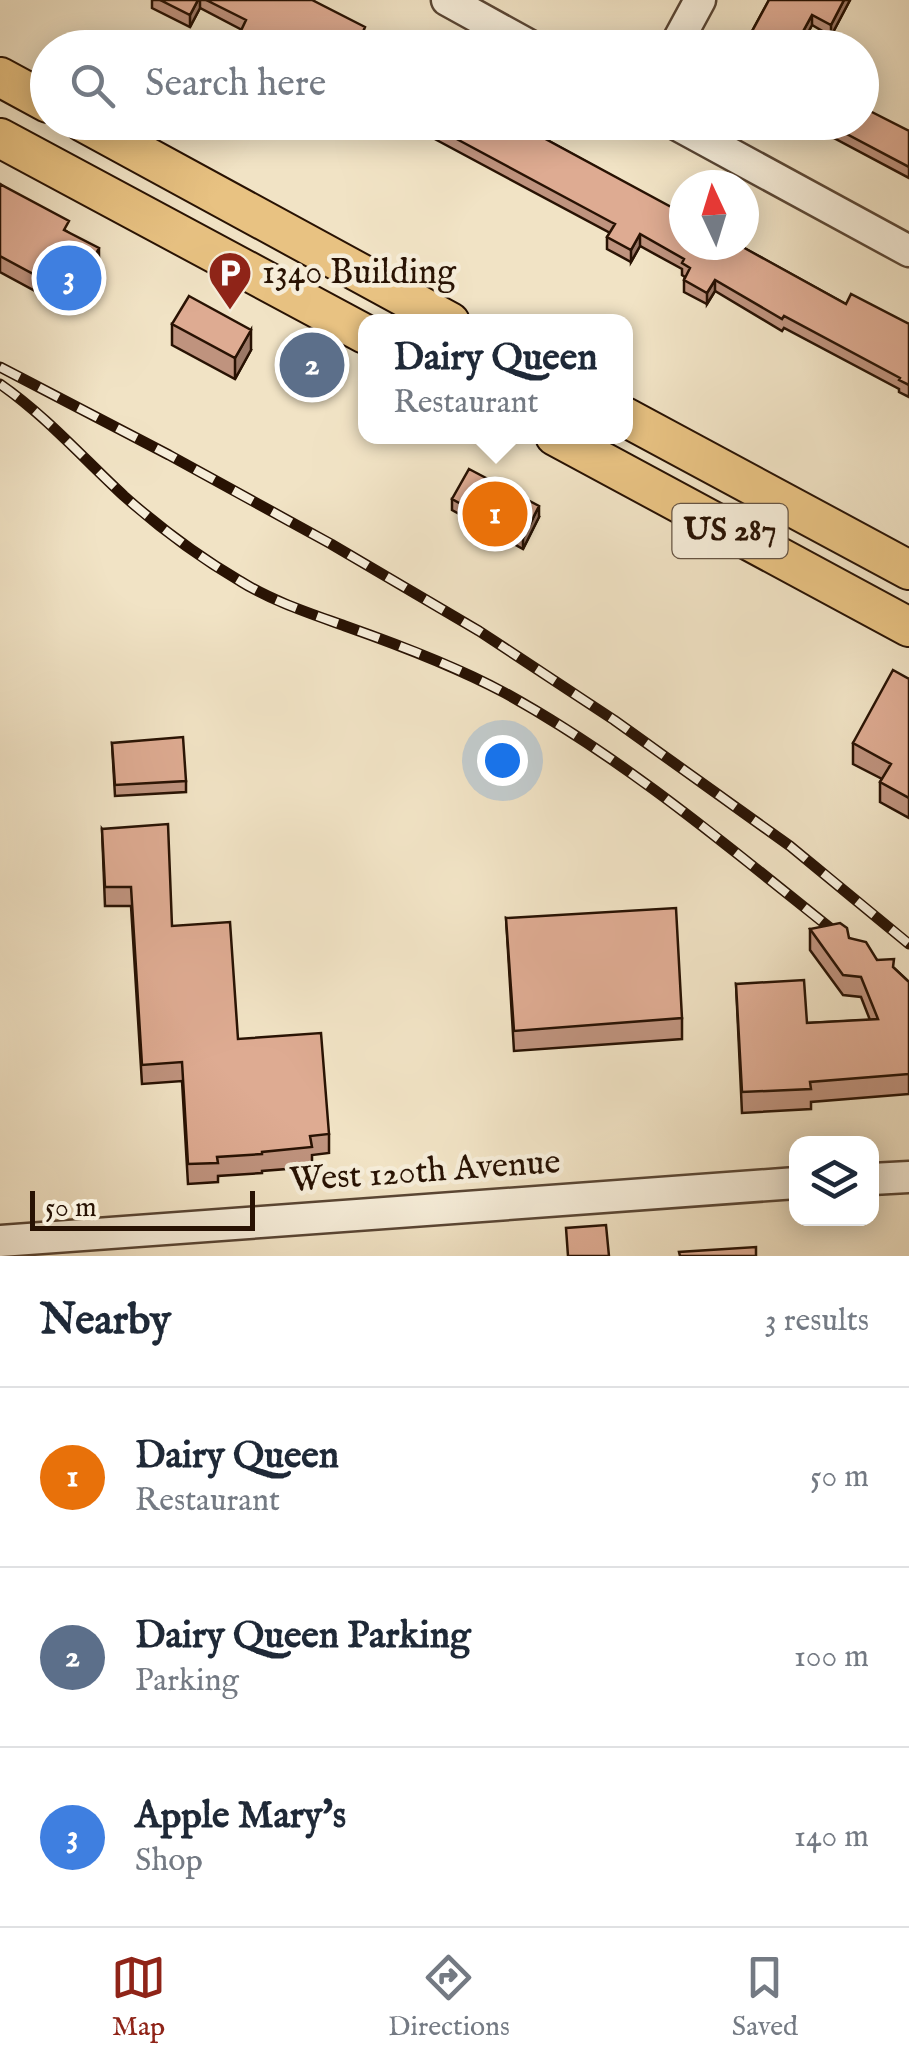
<!DOCTYPE html>
<style>
body{margin:0;font-family:"IM FELL English",serif;background:#f6f6f7;color:#1f2937}
.controls{position:absolute;right:30px;bottom:30px;display:grid;overflow:hidden;border-radius:20px;box-shadow:0 5px 25px #0003}
.controls button{width:90px;height:90px;display:grid;place-items:center;padding:0;border:0;border-bottom:2px solid #e0e1e3;background:#fff;color:#1f2937;font:50px sans-serif}
.compass{position:absolute;left:669px;top:170px;width:90px;height:90px;border-radius:50%;background:#fff;box-shadow:0 5px 25px #0003;rotate:356deg}
.scale{position:absolute;left:30px;bottom:25px;width:225px;box-sizing:border-box;padding-left:10px;border:5px solid #281203;border-top:0;font-size:28px;line-height:35px;white-space:nowrap;color:#281203;-webkit-text-stroke:8px #f6edd9;paint-order:stroke}
.you{position:absolute;left:502px;top:760px;width:35px;height:35px;margin:-25px;border:8px solid #fff;border-radius:50%;background:#1a73e8;box-shadow:0 0 0 15px #1a73e833}
.badge{display:grid;place-items:center;width:65px;height:65px;border-radius:50%;background:#8f2418;color:#fff;font-size:32px;font-weight:700}
.pin{position:absolute;translate:-50% -50%;border:5px solid #fff;box-shadow:0 2px 10px #0006}
.popup{position:absolute;left:358px;top:314px;width:275px;height:130px;box-sizing:border-box;display:grid;place-content:center;border-radius:20px;background:#fff;filter:drop-shadow(0 2px 8px #0005);font-size:32px;white-space:nowrap;color:#747a83}
.popup b{font-size:38px;color:#1f2937}
.popup::after{content:'';position:absolute;left:50%;top:100%;margin-left:-20px;border:20px solid transparent;border-top-color:#fff}
.list{margin:0;padding:0;list-style:none}
h2{display:flex;justify-content:space-between;align-items:center;height:130px;margin:0;padding:0 40px;font-size:42px}
h2 small{font-size:32px;font-weight:400;color:#747a83}
.list li{display:grid;grid-template-columns:65px 1fr auto;gap:30px;align-items:center;box-sizing:border-box;height:180px;padding:0 40px;border-top:2px solid #e0e1e3}
.list b{display:block;font-size:38px;white-space:nowrap}
.list p{margin:0;font-size:32px;white-space:nowrap;color:#747a83}
.list em{font-size:32px;font-style:normal;color:#747a83}
.icon{flex:none;width:55px;height:55px;fill:none;stroke:currentColor;stroke-width:2;stroke-linecap:round;stroke-linejoin:round}
.map{position:relative;flex:none;width:909px;height:1256px;overflow:hidden}
.search{position:absolute;background:#fff;box-shadow:0 5px 25px #0003;left:30px;right:30px;top:30px;height:110px;display:flex;align-items:center;gap:25px;box-sizing:border-box;padding:0 35px;border-radius:55px;color:#747a83;font-size:38px}
.sheet{height:670px;background:#fff}
nav{display:flex;justify-content:space-around;align-items:center;box-sizing:border-box;height:140px;border-top:2px solid #e0e1e3;background:#fff;font-size:28px;color:#747a83}
nav a{display:grid;justify-items:center;gap:5px}
nav .on{color:#8f2418}
.map>svg:first-child{display:block}
.lines{fill:none;stroke-linecap:round;stroke-linejoin:round}
.minor-casing{stroke:#5a4634;stroke-width:35}
.major-casing{stroke:#281203;stroke-width:42}
.minor{stroke:#f6edd9;stroke-width:30}
.major{stroke:#e8c282;stroke-width:38}
.rail-casing{stroke:#281203;stroke-width:11}
.rail{stroke:#f6edd9;stroke-width:8;stroke-dasharray:22;stroke-linecap:butt}
.wall{fill:#bf937e;stroke:#281203;stroke-width:2.5}
.shaded-wall{fill:#9b7866;stroke:#281203;stroke-width:2.5}
.building{fill:#deab92;stroke:#281203;stroke-width:2.5}
.labels{text-anchor:middle;dominant-baseline:central;stroke-width:9;stroke-linejoin:round;paint-order:stroke}
.shield{fill:#f6edd9;stroke:#665443;stroke-width:2.5}
.shield-label{font-size:32px;font-weight:bold;fill:#281203}
.poi-label{font-size:35px;fill:#281203;stroke:#f6edd9;text-anchor:start}
.street-label{font-size:35px;fill:#281203;stroke:#f6edd9}
</style>
<div class="map">
<svg width="909" height="1256" viewBox="0 0 909 1256">
<rect width="100%" height="100%" fill="#f1e3c5"/>
<filter id="stains"><feTurbulence type="fractalNoise" baseFrequency=".002" numOctaves="4"/><feColorMatrix values="0 0 0 0 .2 0 0 0 0 .09 0 0 0 0 .02 0 0 0 .5 -.17"/></filter>
<radialGradient id="worn" r=".72"><stop offset=".6" stop-color="#630" stop-opacity="0"/><stop offset="1" stop-color="#630" stop-opacity=".3"/></radialGradient>
<g class="lines">
<defs>
<path id="minor" d="M447,0L534,48
M674,48L700,0
M672,122L909,251
M872,1179L909,1177
M0,1241L796,1183"/>
<path id="major" d="M0,77L48,103
M83,122L450,322
M0,138L365,334
M625,417L909,570
M555,436L909,627"/>
</defs>
<use href="#minor" class="minor-casing"/>
<use href="#major" class="major-casing"/>
<use href="#minor" class="minor"/>
<use href="#major" class="major"/>
<defs>
<path id="rail" d="M0,367L169,455L331,544L479,631L614,720L790,846L909,944
M0,384C46,416 83,458 124,496C159,527 199,557 240,581C272,601 309,613 345,626C399,645 455,666 505,693C630,762 738,855 849,943"/>
</defs>
<use href="#rail" class="rail-casing"/>
<use href="#rail" class="rail"/>
</g>
<path class="wall" d="M152,0H312L365,33L393,48H237V39L242,30L200,8L190,27L152,8Z
M769,0H850L831,36L812,25L800,48H743Z
M403,122H514L846,304L909,324V397L899,392V389L784,328L782,331L715,291L707,304L684,292V280L685,277L682,275V269L640,246L631,262L607,249V237L610,233Z
M817,122H862L909,131V178L817,129Z
M0,184L69,233L99,264L74,312L0,272Z
M172,324L251,350L235,379L172,345Z
M452,499L539,517L523,549L452,510Z
M909,679V818L880,802V782L882,779L853,764V743Z
M112,743L186,781V792L115,796Z
M102,829L172,926L238,1039L329,1134V1153L312,1155V1167L262,1171V1173L218,1176V1182L188,1184L182,1081L142,1084L131,906H105Z
M506,918L682,1018V1039L514,1051Z
M810,929L849,938L877,960L894,968L909,982V1094L811,1102V1109L742,1113L736,984L807,1023L870,1020L861,997L843,995L810,950Z"/>
<path class="shaded-wall" d="M198,0H200V8L190,27V15Z
M844,0H850L831,36V25Z
M812,15V25L800,48H794Z
M640,234V246L631,262V250Z
M99,248V264L74,312V296Z
M715,280V291L707,304V293Z
M251,330V350L235,379V358Z
M539,506V517L523,549V538Z"/>
<path class="building" d="M160,0H198L190,15Z
M206,0H312L365,27L363,32L393,48H291L273,38L268,48H253L237,39L246,20Z
M769,0H844L831,25L812,15L794,48H743Z
M862,107L909,131V167L824,122H862Z
M425,122H514L684,214V245H739L846,304L851,294L909,324V385L899,380L900,378L784,316L782,319L715,280L707,293L684,280L690,268L682,263L684,259L640,234L631,250L607,237L615,224L611,222Z
M0,184L69,221L64,230L99,248L74,296L0,256Z
M189,296L251,330L235,358L172,324Z
M469,469L539,506L523,538L452,499Z
M893,670L909,679V798L880,782L891,764L853,743Z
M183,737L186,781L115,785L112,743Z
M168,824L172,926L230,922L238,1039L321,1033L329,1134L310,1136L312,1147L262,1152V1154L217,1157L218,1163L188,1164L182,1062L142,1065L131,887H105L102,829Z
M676,908L682,1018L514,1031L506,918Z
M840,923L847,928L849,938L866,942L877,960L894,959L893,967L909,982V1074L810,1082L811,1089L742,1092L736,984L804,980L807,1023L878,1019L861,977L843,975L810,929Z
M606,1225L609,1256H568L566,1228Z
M756,1247V1256H680L679,1252Z"/>
<defs>
<symbol id="parking-pin" viewBox="-11 -11 22 30"><path d="M0 17L-7.5 6A9.5 9.5 0 1 1 7.5 6Z" fill="#8f2418" stroke="#f6edd9"/><path d="M-3.5-5.5H1a3.5 3.5 0 0 1 0 7H-1V5.5H-3.5ZM-1-3.4V-.6H.8a1.4 1.4 0 0 0 0-2.8Z" fill="#fff"/></symbol>
</defs>
<g fill-rule="evenodd">
<use href="#parking-pin" x="205" y="248" width="50" height="68"/>
</g>
<g class="labels">
<rect class="shield" x="672.5" y="504" width="115" height="54" rx="8"/>
<g class="shield-label">
<text x="730" y="531">US 287</text>
</g>
<g class="poi-label">
<text x="262" y="273">1340 Building</text>
</g>
<g class="street-label">
<text transform="translate(425 1172) rotate(-4)">West 120th Avenue</text>
</g>
</g>
<rect width="100%" height="100%" filter="url(#stains)"/>
<rect width="100%" height="100%" fill="url(#worn)"/>
</svg>
<div class="controls">
<button><svg class="icon" aria-label="layers" viewBox="0 0 24 24"><path d="M12 4l9 5-9 5-9-5zM3 14l9 5 9-5"/></svg></button>
</div>
<svg class="compass" viewBox="-18 -18 36 36"><path d="M0-13l5 13h-10z" fill="#e53935"/><path d="M0 13l5-13h-10z" fill="#747a83"/></svg>
<div class="scale">50 m</div>
<div class="you"></div>
<div class="pin badge" style="left:495px;top:514px;background:#e8710a">1</div>
<div class="popup"><b>Dairy Queen</b>Restaurant</div>
<div class="pin badge" style="left:312px;top:365px;background:#5c6f8a">2</div>
<div class="pin badge" style="left:69px;top:278px;background:#3f7fe0">3</div>
<div class="search"><svg class="icon" aria-label="search" viewBox="0 0 24 24"><circle cx="10" cy="10" r="6"/><path d="M15 15l6 6"/></svg>Search here</div>
</div>
<section class="sheet">
<h2>Nearby<small>3 results</small></h2>
<ul class="list">
<li><span class="badge" style="background:#e8710a">1</span><div><b>Dairy Queen</b><p>Restaurant</p></div><em>50 m</em></li>
<li><span class="badge" style="background:#5c6f8a">2</span><div><b>Dairy Queen Parking</b><p>Parking</p></div><em>100 m</em></li>
<li><span class="badge" style="background:#3f7fe0">3</span><div><b>Apple Mary's</b><p>Shop</p></div><em>140 m</em></li>
</ul>
</section>
<nav>
<a class="on"><svg class="icon" aria-label="map" viewBox="0 0 24 24"><path d="M3 6l6-2 6 2 6-2v14l-6 2-6-2-6 2zM9 4v14M15 6v14"/></svg>Map</a>
<a><svg class="icon" aria-label="directions" viewBox="0 0 24 24"><path d="M12 3l9 9-9 9-9-9zM9 14v-3h6M13 9l2 2-2 2"/></svg>Directions</a>
<a><svg class="icon" aria-label="saved" viewBox="0 0 24 24"><path d="M7 4h10v16l-5-4-5 4z"/></svg>Saved</a>
</nav>
